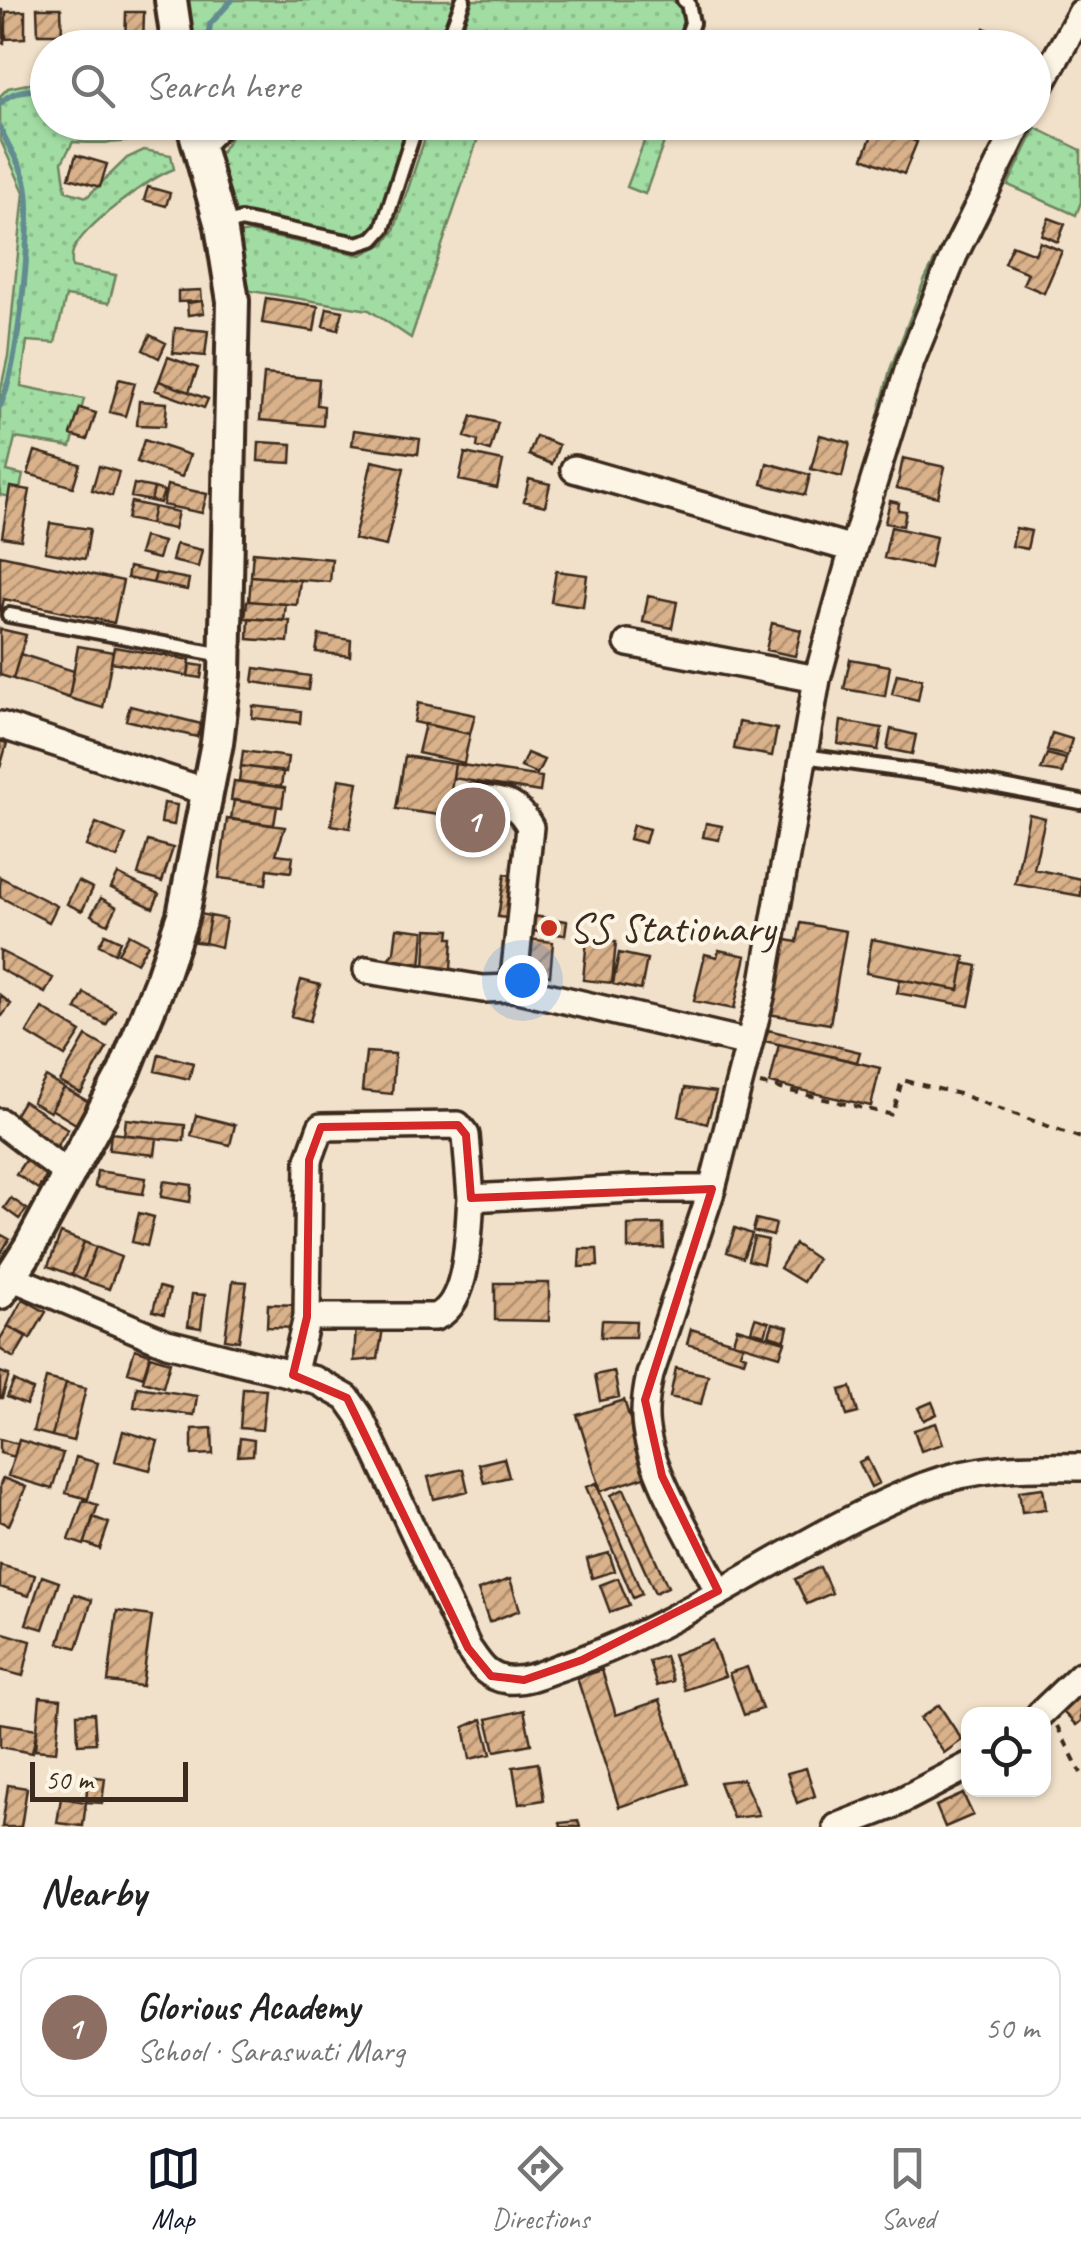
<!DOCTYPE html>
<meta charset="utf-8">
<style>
body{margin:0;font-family:Caveat,sans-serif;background:#f2f2f2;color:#222}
.controls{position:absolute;right:30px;bottom:30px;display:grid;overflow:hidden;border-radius:20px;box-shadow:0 2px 8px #0004}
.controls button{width:90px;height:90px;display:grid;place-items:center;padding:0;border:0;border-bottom:2px solid #e0e0e0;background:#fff;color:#222;font:50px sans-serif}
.scale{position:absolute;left:30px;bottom:25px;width:158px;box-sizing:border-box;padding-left:10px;border:5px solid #3b2a1e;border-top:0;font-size:28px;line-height:35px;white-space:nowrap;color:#3b2a1e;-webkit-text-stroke:8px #fcf5e5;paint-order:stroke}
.you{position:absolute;left:522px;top:980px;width:35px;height:35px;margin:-25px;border:8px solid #fff;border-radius:50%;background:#1a73e8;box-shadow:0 0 0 15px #1a73e833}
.badge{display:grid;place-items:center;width:65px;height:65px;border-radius:50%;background:#111827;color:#fff;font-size:32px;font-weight:700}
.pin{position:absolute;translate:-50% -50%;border:5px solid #fff;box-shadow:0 2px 10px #0006}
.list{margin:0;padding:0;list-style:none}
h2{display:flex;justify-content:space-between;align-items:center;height:130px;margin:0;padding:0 40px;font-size:42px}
h2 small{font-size:32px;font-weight:400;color:#767676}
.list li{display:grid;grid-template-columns:65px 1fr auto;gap:30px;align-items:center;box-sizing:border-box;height:140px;margin:0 20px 20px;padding:0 20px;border:2px solid #e0e0e0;border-radius:20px}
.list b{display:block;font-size:38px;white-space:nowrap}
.list p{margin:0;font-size:32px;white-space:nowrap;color:#767676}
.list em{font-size:32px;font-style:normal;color:#767676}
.icon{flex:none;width:55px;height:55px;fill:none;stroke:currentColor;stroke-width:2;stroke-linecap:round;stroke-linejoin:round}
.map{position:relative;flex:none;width:1081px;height:1827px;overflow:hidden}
.search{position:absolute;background:#fff;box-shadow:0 2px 8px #0004;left:30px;right:30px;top:30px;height:110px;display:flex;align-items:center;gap:25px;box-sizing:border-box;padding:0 35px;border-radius:55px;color:#767676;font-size:38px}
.sheet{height:290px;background:#fff}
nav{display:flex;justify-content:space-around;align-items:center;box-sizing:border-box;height:140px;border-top:2px solid #e0e0e0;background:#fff;font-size:28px;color:#767676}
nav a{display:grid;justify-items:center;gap:5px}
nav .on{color:#111827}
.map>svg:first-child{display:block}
.grass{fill:url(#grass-dots);stroke:#6e8460;stroke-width:2.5}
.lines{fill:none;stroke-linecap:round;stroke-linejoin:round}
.stream{stroke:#648c90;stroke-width:6}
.building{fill:url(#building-hatch);stroke:#3b2a1e;stroke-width:2.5}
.service-casing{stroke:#3b2a1e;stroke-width:20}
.minor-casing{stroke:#3b2a1e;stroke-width:32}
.tertiary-casing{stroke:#3b2a1e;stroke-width:38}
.path{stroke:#3b2a1e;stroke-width:4;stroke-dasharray:8 8;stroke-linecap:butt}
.service{stroke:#fcf5e5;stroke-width:12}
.minor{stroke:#fcf5e5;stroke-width:25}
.tertiary{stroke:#fcf5e5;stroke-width:30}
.marked{fill:none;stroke:#d62828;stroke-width:8;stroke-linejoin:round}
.poi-dot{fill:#c8321e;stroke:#fcf5e5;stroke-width:4}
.labels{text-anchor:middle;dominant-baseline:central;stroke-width:8;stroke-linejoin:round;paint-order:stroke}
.poi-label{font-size:42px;fill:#3b2a1e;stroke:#fcf5e5;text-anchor:start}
</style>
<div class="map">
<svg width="1081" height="1827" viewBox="0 0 1081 1827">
<defs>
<pattern id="grass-dots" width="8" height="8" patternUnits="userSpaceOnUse" patternTransform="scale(2.5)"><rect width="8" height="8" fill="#a1dda3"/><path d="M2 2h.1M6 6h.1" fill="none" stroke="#8cbe8c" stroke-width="1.8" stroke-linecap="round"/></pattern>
<pattern id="building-hatch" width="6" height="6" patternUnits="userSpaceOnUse" patternTransform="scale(2.5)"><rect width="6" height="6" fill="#d9b18a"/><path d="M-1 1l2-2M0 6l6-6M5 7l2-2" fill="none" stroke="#b19070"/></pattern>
</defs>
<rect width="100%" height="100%" fill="#f2e1ca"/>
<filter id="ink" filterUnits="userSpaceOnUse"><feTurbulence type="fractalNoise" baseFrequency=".01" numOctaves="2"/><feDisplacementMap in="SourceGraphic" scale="20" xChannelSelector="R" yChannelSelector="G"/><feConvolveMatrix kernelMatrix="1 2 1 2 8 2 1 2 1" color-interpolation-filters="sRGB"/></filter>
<g filter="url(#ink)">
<path class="grass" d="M179,0H455V4L439,47L185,48Z
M473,0H672L684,8L685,16L675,47H455Z
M47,80L48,122L171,123C145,145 107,144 73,142L62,162L66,191L87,197L127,158L144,150L171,155L174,169C149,178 83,226 73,251C71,256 72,261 72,267L116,275L109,303L66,296L55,343L27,341L21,386L84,399L71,447L15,438L7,471L23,475L18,498L0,495V393L8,356L24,192L0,139V96L8,88Z
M240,123H387L405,130L407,136L376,228L372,233L359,237L231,214L217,158Z
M430,123H459L480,132L411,338L369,310L245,290L238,234L249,232L361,255L385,243L394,231Z
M667,123H671L645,194L627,187L648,131H658Z
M1005,123H1012L821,633L890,370L924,281Z
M1036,128L1081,150V202L1076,215L1008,185Z"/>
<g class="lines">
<path class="stream" d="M207,48L210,24L232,0
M0,104C12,89 30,90 48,89
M140,122H142
M0,127C8,148 25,169 27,191C32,233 18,369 0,406"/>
</g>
<path class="building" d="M37,8H61L62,34H38Z
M0,10H3L4,43H0Z
M25,11V38L6,39V12Z
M126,12H144L143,48H125Z
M984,28L1008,38L1004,48L977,45Z
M876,125L917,142L904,174L863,158Z
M76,155L107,164L100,187L69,178Z
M148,187L170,193L166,206L144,200Z
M1049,218L1065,224L1058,242L1042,235Z
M1040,242L1062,251L1044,293L1023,284L1028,273L1004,263L1012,245L1035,254Z
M201,290L202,301L178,302V291Z
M266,298L318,306L314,331L262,323Z
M202,301L204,313L188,315L187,303Z
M327,308L343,311L338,330L323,326Z
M175,328L208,331L205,356L173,353Z
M150,335L166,343L159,358L143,350Z
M168,357L198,368L189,392L159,381Z
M264,374L319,379L317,405L324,406L323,426L260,420Z
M119,379L135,383L125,416L110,412Z
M159,381L208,399L204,408L155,390Z
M139,401L167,403L165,426L137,425Z
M80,408L96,413L87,440L71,435Z
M472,416L498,423L490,451L477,447L478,441L465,437Z
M354,430L420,439L418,454L352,445Z
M820,435L850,443L842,477L811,469Z
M536,436L559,445L552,464L529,455Z
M144,440L190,455L182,477L137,462Z
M259,442L292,444L291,463L258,461Z
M35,451L80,464L73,487L28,474Z
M465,453L503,461L497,488L459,480Z
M903,458L945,467L938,497L897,488Z
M372,461L404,468L386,546L354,539Z
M767,463L810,475L805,495L762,484Z
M99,466L119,472L112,496L92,490Z
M529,479L550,484L545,506L524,501Z
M134,484L154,488L151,501L131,497Z
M167,485L207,494L202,513L163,505Z
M10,487L30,490L21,540L2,537Z
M154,488L164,491L160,503L151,501Z
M890,501L899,503L898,510L906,511L903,526L885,523Z
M131,502L154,507L150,524L127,519Z
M154,507L178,512L174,529L150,524Z
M50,523L90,529L85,559L45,552Z
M891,527L936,537L930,568L884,558Z
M1016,528L1031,531L1027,549L1012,546Z
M144,537L163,542L158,559L139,554Z
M176,544L202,550L198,567L172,561Z
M253,552L332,559L330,582L251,576Z
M0,555L123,581L114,623L4,599L0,617Z
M129,567L156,573L153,583L127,578Z
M556,571L587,575L583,607L551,602Z
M156,573L189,579L187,590L153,583Z
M251,576L300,580L297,605L249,601Z
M648,596L677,602L672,628L643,622Z
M247,601L286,604L284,621L245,618Z
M249,618L290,621L288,642L248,639Z
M772,623L801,630L795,656L766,650Z
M0,629L26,635L13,679L0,675Z
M319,635L351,640L350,656L316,652Z
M78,646L113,652L103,708L69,698Z
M114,647L190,660L188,676L111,662Z
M20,654L74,671L69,698L13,679Z
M850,659L890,666L885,696L844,689Z
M190,664L203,666L201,678L188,676Z
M255,668L310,676L308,690L253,682Z
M897,674L922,679L918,700L892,694Z
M418,703L475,715L470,734L414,722Z
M130,706L201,724L197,737L126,720Z
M253,706L301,711L300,723L252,718Z
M841,721L882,728L878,750L838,744Z
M739,722L777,729L772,756L734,749Z
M425,724L470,734L464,763L418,753Z
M891,729L916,735L912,754L887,749Z
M1052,733L1072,739L1067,756L1047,751Z
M0,741L7,743L0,768Z
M243,751L288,757L286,772L241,766Z
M527,753L544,760L537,774L521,767Z
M1047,754L1066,759L1062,773L1041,770Z
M405,756L455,764L447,816L396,809Z
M455,764L542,777L540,792L453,778Z
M241,766L283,772L281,787L239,781Z
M339,779L358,782L350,828L331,825Z
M234,781L285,788L282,807L231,800Z
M234,800L277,806L274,825L231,819Z
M164,803L177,805L174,825L161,823Z
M1029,814L1045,818L1034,869L1081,879V896L1015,884Z
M227,819L285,827L276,854L293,856L291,872L268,869L266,884L219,878Z
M96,823L126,835L117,858L86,846Z
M706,823L722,826L719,840L703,837Z
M633,825L649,829L645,843L629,839Z
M148,841L173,848L162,882L138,875Z
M118,874L159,894L153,908L111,888Z
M505,874L522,877L516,919L498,917Z
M0,877L57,906L49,922L0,897Z
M78,881L93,888L82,911L67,904Z
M101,898L117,907L108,924L91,915Z
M200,914L210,916L205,943L195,942Z
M210,916L226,919L221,947L205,943Z
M533,916L567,921L565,935L531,931Z
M801,923L846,931L830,1024L768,1014L781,939L797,942Z
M397,928L424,931L421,968L390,967L387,960L394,952Z
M427,929L450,930L449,938H453L451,969L425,968Z
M105,934L120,941L115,953L99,945Z
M129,934L148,944L137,963L118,953Z
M529,939L553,942L550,976L525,973Z
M587,939L616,942L612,983L583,980Z
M872,939L965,957L959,990L866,973Z
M719,950L746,956L734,1009L694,1001L705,954L717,957Z
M0,951L53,978L45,993L0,969Z
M619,953L647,959L641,990L613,984Z
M964,963L977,966L969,1006L897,993L900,979L959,990Z
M301,980L320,985L310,1021L291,1016Z
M84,993L115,1010L106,1025L76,1009Z
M0,995L11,1004L2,1016L0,1015Z
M42,1008L81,1032L65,1056L27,1033Z
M768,1030L860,1052L857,1062L765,1041Z
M86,1036L107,1048L81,1093L60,1082Z
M779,1044L880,1068L871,1106L770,1083Z
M366,1052L395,1054L392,1094L362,1091Z
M159,1054L193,1063L189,1079L155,1071Z
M46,1077L64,1088L50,1112L32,1102Z
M64,1088L89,1102L76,1124L51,1109Z
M685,1088L716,1092L707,1124L679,1116Z
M23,1101L68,1129L53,1152L9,1124Z
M196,1115L235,1125L230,1145L191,1136Z
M126,1119L185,1125L184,1141L124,1135Z
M111,1133L157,1138L155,1155L109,1150Z
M30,1153L52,1168L38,1189L16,1174Z
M97,1171L146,1178L143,1194L95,1187Z
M164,1181L192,1185L190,1202L161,1197Z
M11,1198L27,1209L19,1219L4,1208Z
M139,1213L154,1217L147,1246L132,1242Z
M756,1219L776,1224L773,1236L753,1231Z
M663,1224L664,1248L628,1249V1225Z
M735,1228L752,1234L743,1258L727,1252Z
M61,1233L84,1242L72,1275L48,1266Z
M0,1234L9,1239L0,1255Z
M754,1237L768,1240L763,1264L748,1260Z
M84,1242L96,1247L83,1280L72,1275Z
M795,1244L817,1259L803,1282L780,1268Z
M96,1247L121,1257L109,1289L83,1280Z
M580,1249H597L598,1266L579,1267Z
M233,1281L247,1282L239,1341L225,1339Z
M495,1283H549V1321L495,1320Z
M159,1287L170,1290L164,1314L153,1311Z
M192,1294L205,1295L201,1328L188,1326Z
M23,1299L46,1312L30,1339L8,1326Z
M268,1304L299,1305V1328L267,1327Z
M755,1318L769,1322L765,1335L751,1331Z
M602,1320L636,1321L635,1337H601Z
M384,1322L378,1359L354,1361L356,1324Z
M773,1323L788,1327L785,1340L769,1335Z
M8,1326L27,1336L14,1358L0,1349V1339Z
M737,1328L785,1342L780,1356L733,1342Z
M691,1329L743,1345L740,1353L746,1355L744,1361L687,1344Z
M135,1349L150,1354L143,1377L128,1372Z
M150,1356L170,1362L163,1387L143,1381Z
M676,1368L708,1375L701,1404L670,1397Z
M614,1371L619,1397L600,1401L595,1375Z
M0,1372L9,1375L2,1398H0Z
M46,1378L66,1383L52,1436L33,1431Z
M14,1381L33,1390L26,1405L7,1397Z
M66,1383L86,1388L73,1441L52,1436Z
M137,1387L197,1396L194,1415L134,1407Z
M851,1387L858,1413L847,1416L840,1390Z
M243,1388L266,1389L262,1430L240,1428Z
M624,1400L648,1476L601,1491L577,1415Z
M932,1402L937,1414L924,1420L918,1408Z
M936,1423L943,1444L921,1451L914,1430Z
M212,1428L213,1454L192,1455V1429Z
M123,1431L158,1441L150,1470L115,1461Z
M240,1438L254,1440L253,1455L238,1456Z
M0,1439L18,1444L14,1457L0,1453Z
M19,1440L63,1453L52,1489L8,1476Z
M76,1457L98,1463L88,1499L66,1493Z
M504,1458L509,1477L484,1483L479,1464Z
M867,1458L879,1483L871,1487L859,1462Z
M463,1469L468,1491L434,1499L428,1477Z
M3,1478L26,1487L9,1525L0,1521V1485Z
M596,1483L642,1594L633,1598L586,1487Z
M1043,1488L1046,1509L1022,1512L1019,1491Z
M624,1489L668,1587L655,1593L611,1495Z
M83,1500L98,1505L84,1545L69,1540Z
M93,1517L109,1523L100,1549L85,1543Z
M609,1553L615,1571L592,1578L587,1559Z
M0,1565L35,1575L29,1596L0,1587Z
M820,1567L832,1593L807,1604L795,1579Z
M42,1576L59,1582L43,1629L26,1624Z
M618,1578L629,1605L610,1612L600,1585Z
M510,1579L520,1610L489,1622L478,1590Z
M74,1594L92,1600L77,1648L59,1643Z
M117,1611L152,1616L142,1686L108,1682Z
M0,1632L31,1641L23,1676L0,1670Z
M712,1640L725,1676L685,1690L673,1655Z
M665,1656L673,1681L657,1686L649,1661Z
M747,1667L762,1709L744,1715L729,1673Z
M602,1670L616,1715L660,1700L688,1784L619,1807L577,1678Z
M1081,1689V1721L1076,1725L1061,1710Z
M40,1697L61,1699L56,1752L35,1750Z
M939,1705L962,1740L944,1753L920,1718Z
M524,1710L531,1744L495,1751L487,1719Z
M94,1713L96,1743L78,1744L77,1714Z
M482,1719L491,1754L470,1759L464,1727Z
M0,1723L37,1729L32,1753L0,1747Z
M538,1763L544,1800L519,1804L513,1767Z
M806,1768L815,1796L797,1803L787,1773Z
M88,1776L105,1778L102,1803L86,1802Z
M743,1779L759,1815L733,1818L719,1782Z
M8,1785L27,1788L21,1827H2Z
M963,1794L973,1815L945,1827L936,1806Z
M61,1798L86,1802L83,1826L57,1823Z
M578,1821L580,1827H561L560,1823Z"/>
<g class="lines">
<defs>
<path id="service" d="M445,48L463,0
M683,48L692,23L688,3L684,0
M643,122H652
M200,147L211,142L231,122
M223,226L241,220L357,244L373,239L383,228L417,122
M9,615L223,655
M804,756L941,775L1081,802"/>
<path id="minor" d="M1034,97L1081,13
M574,469L853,549
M628,643L817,679
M0,725L208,792
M473,798C501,802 516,799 530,827L513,988L749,1043
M367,970L483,989L513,988
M0,1122L69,1175
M11,1277L167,1343L315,1380L347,1398L359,1415L468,1648C479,1664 486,1677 507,1680C524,1682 542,1674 558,1668C688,1626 797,1536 924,1486C976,1466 1027,1466 1081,1467
M307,1317L309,1160L321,1127L458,1125L466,1135L471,1198
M293,1375L307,1317H435C470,1305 468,1230 471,1198L631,1189H712
M718,1591C697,1547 652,1476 646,1429C643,1411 646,1393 650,1375L712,1189L762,993L817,679L853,549L911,361L954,255L1020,122
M1040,1714L1081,1675
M837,1827L891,1806L968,1766"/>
<path id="tertiary" d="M171,0L178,48
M0,1293L29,1248L124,1072L162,977L183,915L217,743L225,675L233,301L221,226L192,122"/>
</defs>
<use href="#service" class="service-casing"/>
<use href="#minor" class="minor-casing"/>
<use href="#tertiary" class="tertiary-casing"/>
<path class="path" d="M760,1084L893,1115L902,1080L959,1094L1081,1138
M1057,1726L1081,1773"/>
<use href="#service" class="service"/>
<use href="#minor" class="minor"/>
<use href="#tertiary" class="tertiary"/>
</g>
</g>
<path class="marked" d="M458,1125L466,1135L471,1198L712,1189L645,1400L662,1476L718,1591L582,1660L524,1680L491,1676L468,1648L347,1398L293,1375L307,1317L309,1160L321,1127Z"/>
<circle class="poi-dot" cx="549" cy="928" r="10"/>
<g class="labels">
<g class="poi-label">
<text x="569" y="928">SS Stationary</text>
</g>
</g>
</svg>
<div class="controls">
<button><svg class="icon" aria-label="locate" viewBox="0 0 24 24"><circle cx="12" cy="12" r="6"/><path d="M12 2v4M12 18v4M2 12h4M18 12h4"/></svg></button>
</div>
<div class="scale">50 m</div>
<div class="you"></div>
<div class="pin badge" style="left:473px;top:820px;background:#8d6e63">1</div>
<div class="search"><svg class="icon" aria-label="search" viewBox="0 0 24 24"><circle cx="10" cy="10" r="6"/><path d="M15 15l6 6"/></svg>Search here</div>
</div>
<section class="sheet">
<h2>Nearby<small></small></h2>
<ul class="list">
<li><span class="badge" style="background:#8d6e63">1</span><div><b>Glorious Academy</b><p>School · Saraswati Marg</p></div><em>50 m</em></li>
</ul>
</section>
<nav>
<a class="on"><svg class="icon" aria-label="map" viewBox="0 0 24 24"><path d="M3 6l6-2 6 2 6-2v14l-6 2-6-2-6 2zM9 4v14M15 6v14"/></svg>Map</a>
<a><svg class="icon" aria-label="directions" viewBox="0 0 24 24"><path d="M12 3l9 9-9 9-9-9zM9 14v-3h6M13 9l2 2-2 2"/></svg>Directions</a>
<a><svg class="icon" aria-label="saved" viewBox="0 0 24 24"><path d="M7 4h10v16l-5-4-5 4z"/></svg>Saved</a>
</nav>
